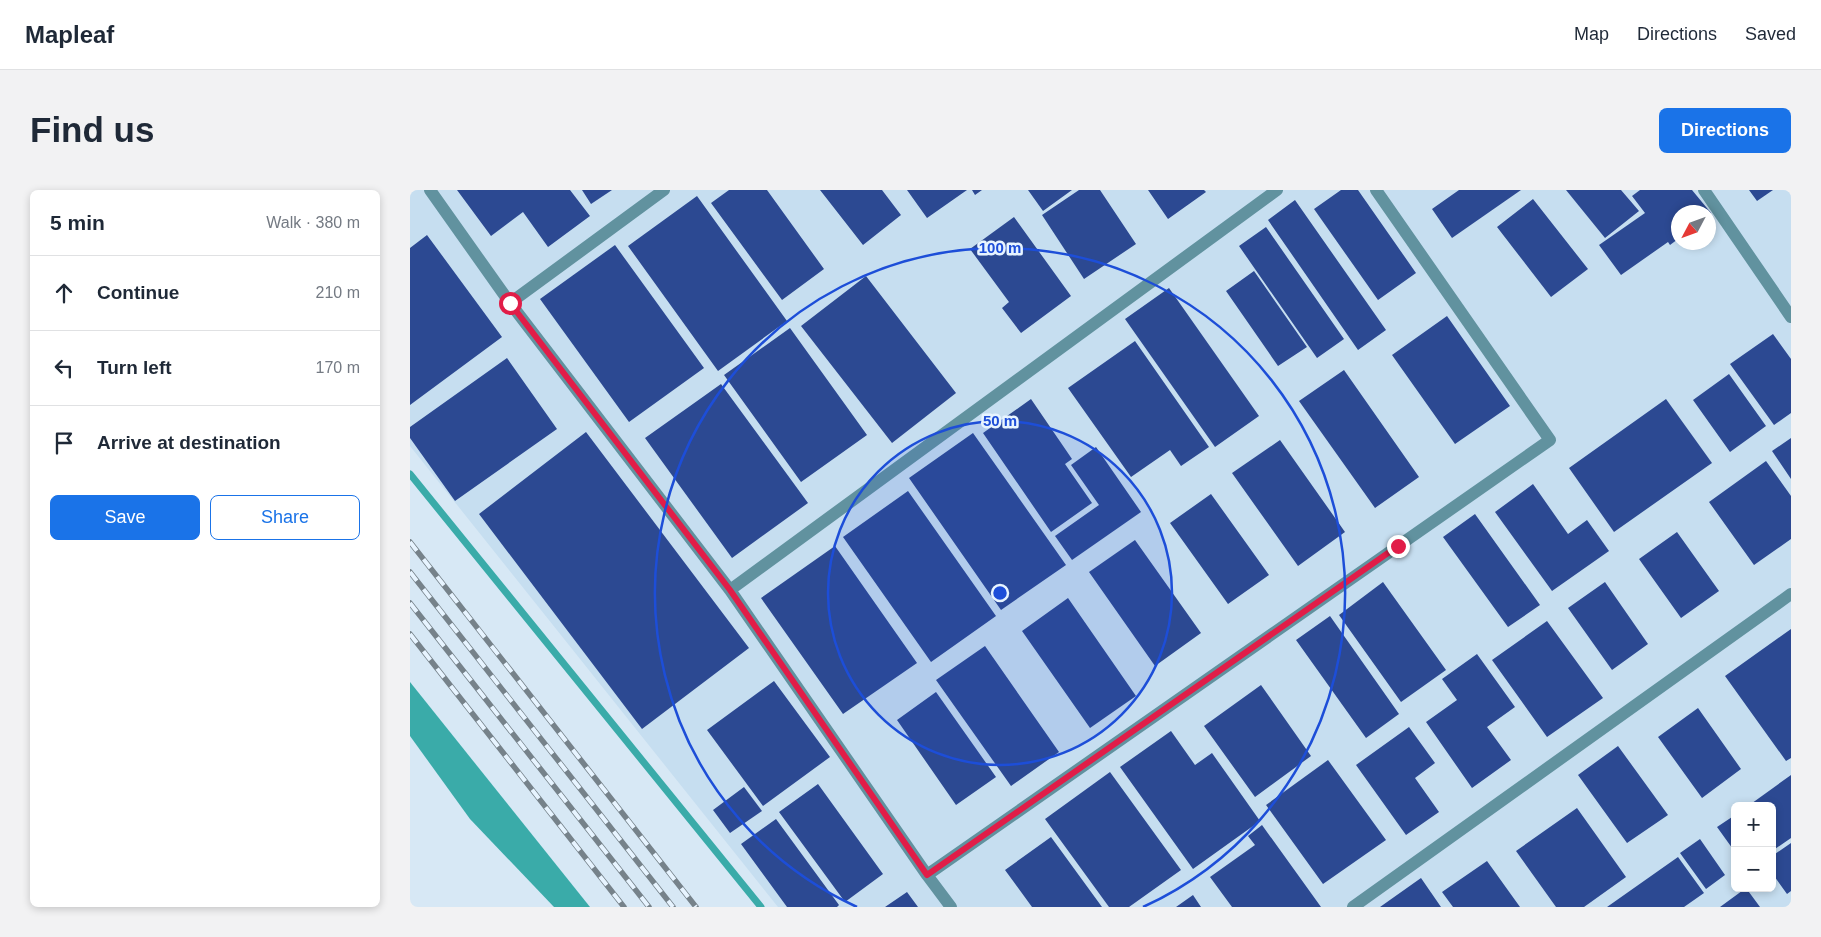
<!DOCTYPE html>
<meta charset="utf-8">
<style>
body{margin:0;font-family:Arial,sans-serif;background:#f2f2f3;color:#1f2937}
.controls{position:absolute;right:15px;bottom:15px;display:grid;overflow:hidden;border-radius:8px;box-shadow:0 2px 8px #0003}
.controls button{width:45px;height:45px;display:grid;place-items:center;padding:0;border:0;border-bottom:1px solid #e0e1e3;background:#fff;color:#1f2937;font:25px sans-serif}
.compass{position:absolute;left:1261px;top:15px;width:45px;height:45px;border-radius:50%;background:#fff;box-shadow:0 2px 8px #0003;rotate:229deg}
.stop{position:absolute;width:15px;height:15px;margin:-11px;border:4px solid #e11d48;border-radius:50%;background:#fff}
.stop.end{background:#e11d48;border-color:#fff;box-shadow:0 1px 5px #0008}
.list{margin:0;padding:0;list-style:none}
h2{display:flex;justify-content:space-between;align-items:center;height:65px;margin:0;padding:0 20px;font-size:21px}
h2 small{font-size:16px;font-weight:400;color:#747a83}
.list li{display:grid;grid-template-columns:32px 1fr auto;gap:15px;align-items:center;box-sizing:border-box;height:75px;padding:0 20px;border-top:1px solid #e0e1e3}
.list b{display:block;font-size:19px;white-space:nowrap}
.list em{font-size:16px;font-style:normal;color:#747a83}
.actions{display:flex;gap:10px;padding:15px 20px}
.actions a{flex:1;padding:11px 0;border:1px solid #1a73e8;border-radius:8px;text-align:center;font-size:18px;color:#1a73e8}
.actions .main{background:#1a73e8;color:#fff}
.icon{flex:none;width:28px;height:28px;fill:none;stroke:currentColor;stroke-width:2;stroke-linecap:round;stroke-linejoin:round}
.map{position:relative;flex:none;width:1381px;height:717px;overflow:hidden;border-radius:8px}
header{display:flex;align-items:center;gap:30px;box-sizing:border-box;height:70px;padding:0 25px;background:#fff;border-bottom:1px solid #e0e1e3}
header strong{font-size:24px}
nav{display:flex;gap:28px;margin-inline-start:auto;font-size:18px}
.intro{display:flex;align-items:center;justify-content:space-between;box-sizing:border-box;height:120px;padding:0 30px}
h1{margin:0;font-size:35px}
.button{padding:12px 22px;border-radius:8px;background:#1a73e8;color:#fff;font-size:18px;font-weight:700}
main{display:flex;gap:30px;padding:0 30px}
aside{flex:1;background:#fff;border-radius:8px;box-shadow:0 2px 8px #0003}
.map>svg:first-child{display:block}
.built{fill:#c6def0;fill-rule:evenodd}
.water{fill:#3aaba9}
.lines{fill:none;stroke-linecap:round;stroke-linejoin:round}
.stream{stroke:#3aaba9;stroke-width:7}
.building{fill:#2c4992}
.street{stroke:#61929f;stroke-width:12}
.rail-casing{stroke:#76828a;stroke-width:5.5}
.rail{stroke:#e7f4ff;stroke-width:4;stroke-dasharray:11;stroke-linecap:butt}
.route{stroke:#e11d48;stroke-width:6}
.ring{fill:none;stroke:#1d4ed8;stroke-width:2.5}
.centre{fill:#1d4ed8;stroke:#e7f4ff;stroke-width:2.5}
.ring-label{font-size:15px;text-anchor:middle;font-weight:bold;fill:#1d4ed8;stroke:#e7f4ff;stroke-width:5;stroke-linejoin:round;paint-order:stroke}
</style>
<header>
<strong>Mapleaf</strong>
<nav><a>Map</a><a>Directions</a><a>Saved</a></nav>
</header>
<div class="intro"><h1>Find us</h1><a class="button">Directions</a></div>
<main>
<aside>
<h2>5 min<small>Walk · 380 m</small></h2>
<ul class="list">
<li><svg class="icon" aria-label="ahead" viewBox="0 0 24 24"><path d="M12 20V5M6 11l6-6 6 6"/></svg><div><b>Continue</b></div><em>210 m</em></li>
<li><svg class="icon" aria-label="left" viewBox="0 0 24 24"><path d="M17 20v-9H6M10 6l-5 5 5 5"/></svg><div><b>Turn left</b></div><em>170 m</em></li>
<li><svg class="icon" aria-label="arrive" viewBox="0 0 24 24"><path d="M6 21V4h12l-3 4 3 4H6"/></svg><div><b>Arrive at destination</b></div></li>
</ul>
<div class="actions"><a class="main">Save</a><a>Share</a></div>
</aside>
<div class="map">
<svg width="1381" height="717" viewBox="0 0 1381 717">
<rect width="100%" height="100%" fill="#d7e8f5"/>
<path class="built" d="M0,0H1381V717H368L0,256ZM1268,22H1298V52H1268ZM1325,616H1362V698H1325Z"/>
<path class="water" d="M0,492L180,717H144L60,629L0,546Z"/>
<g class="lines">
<path class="stream" d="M0,284L351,717"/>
</g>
<path class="building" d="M47,0H160L180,26L138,57L113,22L81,46Z
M172,0H202L181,14Z
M319,0H357L414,79L372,110L301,13Z
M410,0H472L491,25L453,55Z
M497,0H557L517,28Z
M562,0H572L565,5Z
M618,0H662L633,21Z
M669,0H690L726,54L674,89L632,25Z
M738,0H794L796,2L758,29Z
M931,0H948L1006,83L968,110L904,19Z
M1049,0H1111L1042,48L1022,19Z
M1156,0H1211L1229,21L1195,48Z
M1230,0H1282L1301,23L1298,26V22H1268V49L1260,55L1258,52L1211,85L1189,55L1235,23L1222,6Z
M1339,0H1363L1347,11Z
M287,6L377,131L308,181L218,56Z
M1123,9L1178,79L1141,107L1087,37Z
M885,10L976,140L948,160L858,30Z
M604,27L661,106L611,143L592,118L599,112L560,59Z
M856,37L934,149L907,168L829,56Z
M17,45L92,147L0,215V58Z
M205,55L294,178L219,232L130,109Z
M844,81L897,157L868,176L816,101Z
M456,86L546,203L482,253L391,136Z
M759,98L849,226L805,257L715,129Z
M1037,126L1100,216L1045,254L982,165Z
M380,138L457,245L391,292L314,185Z
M1363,144L1381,169V223L1364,235L1320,174Z
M725,151L799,257L771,276L760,260L721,287L658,198Z
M97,168L147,239L45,311L0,248V237Z
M934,180L1009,287L965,318L889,211Z
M1319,184L1356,236L1320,262L1283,210Z
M311,194L398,313L322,368L235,248Z
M621,209L662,269L655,274L682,313L641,342L573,243Z
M1256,209L1302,273L1204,342L1159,278Z
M176,242L339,458L232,539L69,324Z
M563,243L656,375L591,420L499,288Z
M1381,248V289L1362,261Z
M870,250L935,342L888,376L822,283Z
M686,257L731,322L662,370L645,346L689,315L661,275Z
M1356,271L1381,306V349L1344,375L1299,312Z
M1123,294L1158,344L1177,330L1199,361L1142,401L1085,322Z
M498,301L586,426L521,472L433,347Z
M801,304L859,385L818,414L760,333Z
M1065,324L1130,415L1098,437L1033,347Z
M1267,342L1309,401L1271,428L1229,369Z
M725,350L791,443L745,476L679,382Z
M425,356L507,473L433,524L351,408Z
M973,392L1036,480L991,512L929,425Z
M1195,392L1238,454L1202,480L1158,418Z
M658,408L726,506L680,538L612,441Z
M920,426L989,524L956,548L886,450Z
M1137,431L1193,508L1137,547L1082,470Z
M1381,439V568L1376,571L1315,486Z
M575,456L649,562L601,596L526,490Z
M1067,464L1105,517L1077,537L1101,570L1062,598L1016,532L1047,510L1032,489Z
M364,491L420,567L353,616L297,540Z
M851,495L901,566L845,607L794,536Z
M526,502L586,587L546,615L487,530Z
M1288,518L1331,579L1292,608L1248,547Z
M999,537L1025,573L1005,588L1029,622L996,645L946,575Z
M761,541L785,575L802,563L850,631L783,679L710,577Z
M1208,556L1258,625L1217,653L1168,585Z
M918,570L976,650L913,694L856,615Z
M700,582L771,680L719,717H699L635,629Z
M1381,585V648L1362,661V616H1338Z
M408,594L473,684L435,712L369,622Z
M334,597L352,621L320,643L303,620Z
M1167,618L1216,687L1174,717H1146L1106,661Z
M1325,625V662L1307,637Z
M366,629L429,715L427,717H377L331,654Z
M852,635L911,717H822L800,687L845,655L838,646Z
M641,647L692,717H622L595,680Z
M1290,649L1315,685L1296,699L1270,663Z
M1381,653V701L1377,704L1362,683V666Z
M1268,667L1294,703L1274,717H1197Z
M1077,671L1110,717H1043L1032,702Z
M1011,688L1031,717H970Z
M1336,698L1350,717H1310Z
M497,702L508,717H475Z
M783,705L791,717H766Z"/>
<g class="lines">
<path class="street" d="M20,0L100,113L320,400L517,685L541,717
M1294,0L1381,127
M100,113L254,0
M320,400L867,0
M517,685L1140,250L966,0
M943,717L1381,404"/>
<defs>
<path id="rail" d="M0,352L286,717
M0,382L263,717
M0,413L239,717
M0,444L214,717"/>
</defs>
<use href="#rail" class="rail-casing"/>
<use href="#rail" class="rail"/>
</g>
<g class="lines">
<path class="route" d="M100,113L320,400L517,685L988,356"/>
</g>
<circle cx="590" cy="403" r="172" fill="#1d4ed8" fill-opacity=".12"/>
<g class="ring">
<circle cx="590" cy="403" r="172"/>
<path d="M447 717A345 345 0 1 1 733 717"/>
</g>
<circle cx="590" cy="403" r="8" class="centre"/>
<g class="ring-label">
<text x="590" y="63">100 m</text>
<text x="590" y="236">50 m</text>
</g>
</svg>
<div class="controls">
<button>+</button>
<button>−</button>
</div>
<svg class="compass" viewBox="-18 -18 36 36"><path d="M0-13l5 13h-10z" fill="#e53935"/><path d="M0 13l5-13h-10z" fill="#747a83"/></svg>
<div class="stop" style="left:100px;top:113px"></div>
<div class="stop end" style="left:988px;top:356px"></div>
</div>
</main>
